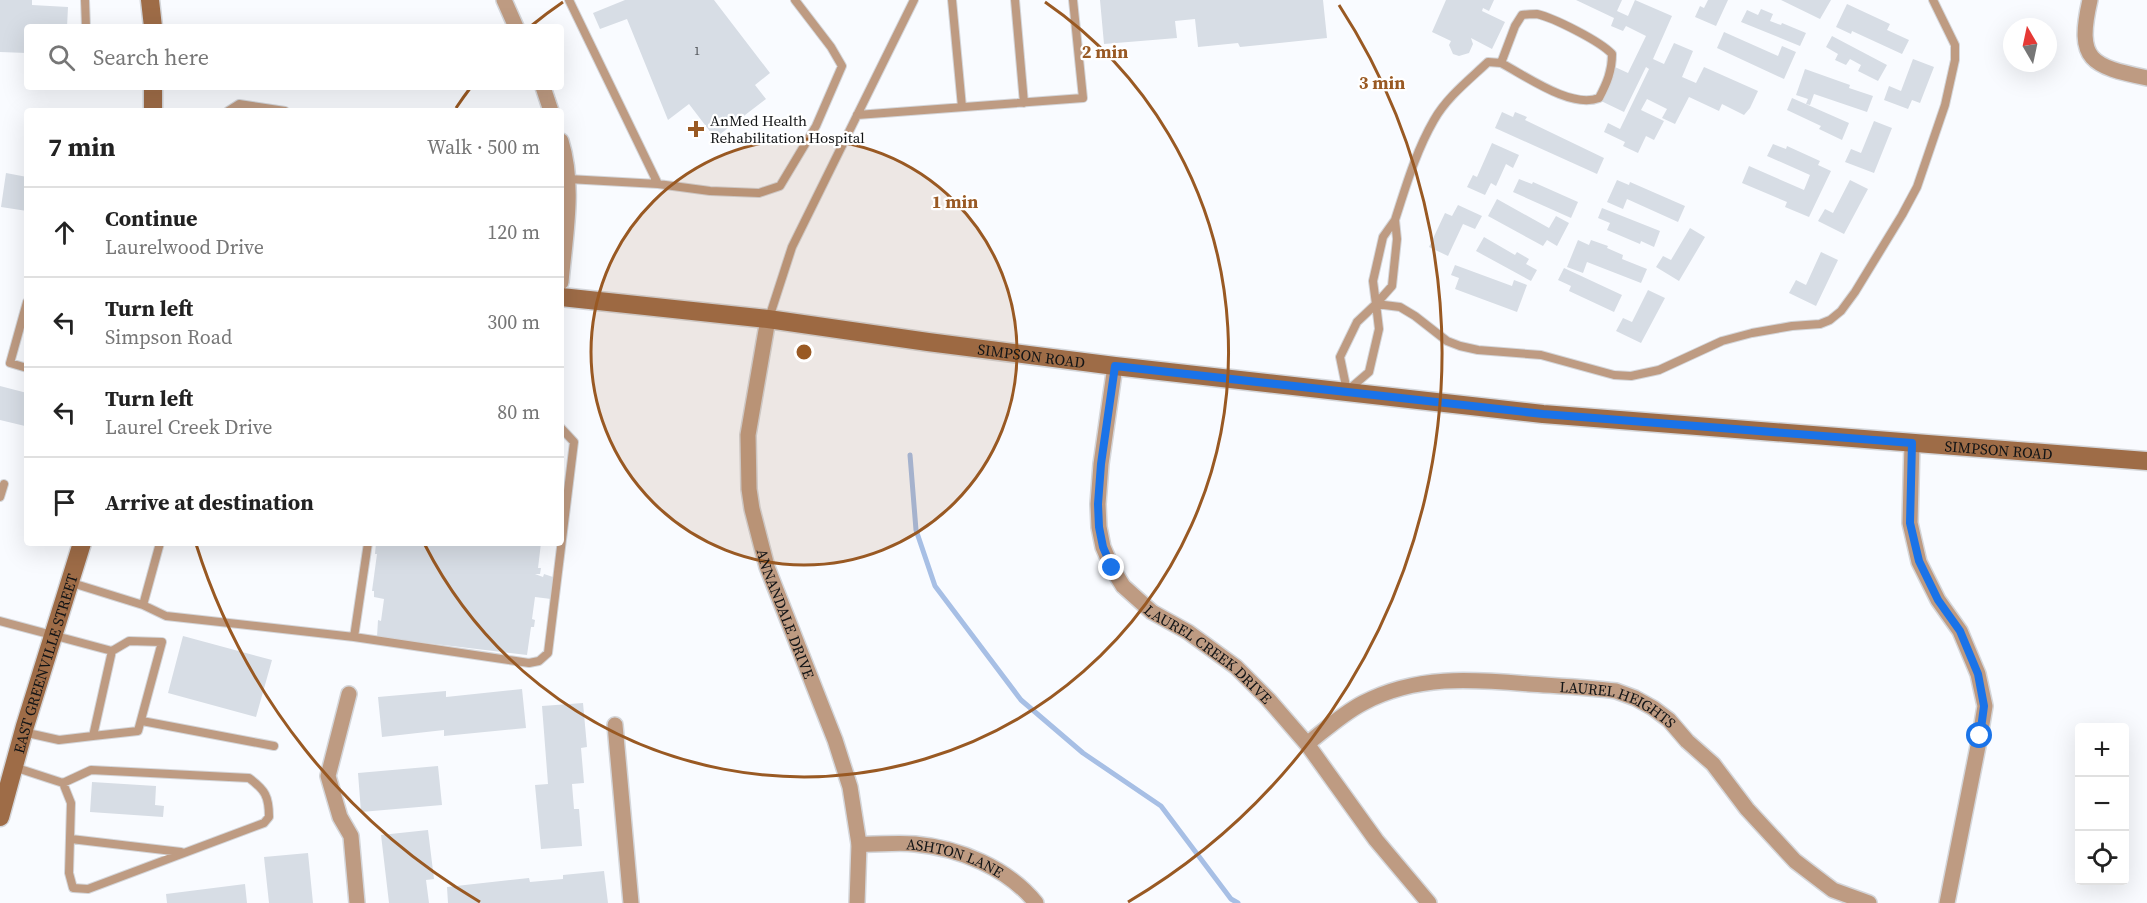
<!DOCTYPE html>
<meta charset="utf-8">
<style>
body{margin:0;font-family:"Source Serif 4",serif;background:#f2f2f2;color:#222}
.controls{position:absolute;right:18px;bottom:18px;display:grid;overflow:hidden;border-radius:6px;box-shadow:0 6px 24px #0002}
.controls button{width:54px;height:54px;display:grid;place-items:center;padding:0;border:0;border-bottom:2px solid #e0e0e0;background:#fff;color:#222;font:30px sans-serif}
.compass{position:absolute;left:2003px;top:18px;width:54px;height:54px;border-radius:50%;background:#fff;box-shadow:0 6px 24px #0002;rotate:351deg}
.stop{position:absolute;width:18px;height:18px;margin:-14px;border:4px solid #1a73e8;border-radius:50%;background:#fff}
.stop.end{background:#1a73e8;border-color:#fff;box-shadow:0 2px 6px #0008}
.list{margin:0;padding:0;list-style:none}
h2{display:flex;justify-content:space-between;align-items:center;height:78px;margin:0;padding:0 24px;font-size:26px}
h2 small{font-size:20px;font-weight:400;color:#767676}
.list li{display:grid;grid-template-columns:39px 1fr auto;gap:18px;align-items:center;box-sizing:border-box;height:90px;padding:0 24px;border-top:2px solid #e0e0e0}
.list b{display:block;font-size:22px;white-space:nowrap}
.list p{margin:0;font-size:20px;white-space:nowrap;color:#767676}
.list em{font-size:20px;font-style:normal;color:#767676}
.icon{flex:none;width:33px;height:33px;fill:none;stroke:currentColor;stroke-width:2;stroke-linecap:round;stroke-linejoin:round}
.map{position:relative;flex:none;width:2147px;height:903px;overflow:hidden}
.search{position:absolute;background:#fff;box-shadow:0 6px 24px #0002;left:24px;top:24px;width:540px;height:66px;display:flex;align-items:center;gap:15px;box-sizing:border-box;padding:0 21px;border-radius:6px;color:#767676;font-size:22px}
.panel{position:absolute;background:#fff;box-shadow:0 6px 24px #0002;left:24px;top:108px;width:540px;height:438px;border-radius:6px}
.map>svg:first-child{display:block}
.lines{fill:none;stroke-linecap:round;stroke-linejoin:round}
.stream{stroke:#a7bfe5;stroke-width:5}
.building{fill:#d7dde5}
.lane-casing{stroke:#d4d6da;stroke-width:10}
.street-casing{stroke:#d4d6da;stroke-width:18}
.secondary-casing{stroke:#d4d6da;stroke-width:21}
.lane{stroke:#be9b82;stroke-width:8}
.street{stroke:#be9b82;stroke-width:15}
.secondary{stroke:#9e6c47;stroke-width:18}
.route{stroke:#1a73e8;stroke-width:8}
.ring{fill:none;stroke:#995923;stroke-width:3}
.poi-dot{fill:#995923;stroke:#fff;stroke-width:2}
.labels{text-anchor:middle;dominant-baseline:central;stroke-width:4.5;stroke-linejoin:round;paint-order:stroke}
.number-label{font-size:12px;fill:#43464a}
.poi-label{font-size:15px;fill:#121416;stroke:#fff;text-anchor:start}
.street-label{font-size:15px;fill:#121416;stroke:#fff}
.centre{fill:#995923;stroke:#fff;stroke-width:3}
.ring-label{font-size:18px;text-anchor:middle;font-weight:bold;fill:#995923;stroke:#fff;stroke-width:4.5;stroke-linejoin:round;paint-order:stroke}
</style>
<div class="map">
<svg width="2147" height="903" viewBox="0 0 2147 903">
<rect width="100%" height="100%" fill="#f9fbff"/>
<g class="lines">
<path class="stream" d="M910,455L916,530L935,586L1021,700L1083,753L1161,806L1231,899L1238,903"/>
</g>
<path class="building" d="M0,0H32V5L68,7L67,27H27V53L0,52Z
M625,0H714L770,73L755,85L766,99L715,138L689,104L668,120L627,19L600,29L593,13Z
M1100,0H1323L1327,38L1240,47L1238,43L1198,47L1195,19L1175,21L1177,38L1104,44Z
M1446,0H1494L1489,11L1483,8L1482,11L1505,22L1492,49L1471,38L1473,44L1469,53L1459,56L1453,54L1449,45L1451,41L1432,32Z
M1576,0H1622L1617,11L1628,16L1635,0L1672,16L1653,59L1664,64L1674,43L1693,51L1682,77L1696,83L1704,67L1758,91L1750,108L1744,115L1722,104L1719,111L1689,97L1675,124L1662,118L1667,109L1647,99L1641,110L1664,121L1654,140L1646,136L1638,153L1623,146L1625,142L1604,132L1608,123L1620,129L1649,69L1646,67L1624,112L1599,100L1615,67L1628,73L1646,36L1626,26L1623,31L1611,26L1614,18Z
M1708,0H1728L1716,26L1695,17L1700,6L1704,8Z
M1781,0H1831L1820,19Z
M1847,4L1890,24L1887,30L1909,40L1902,54L1852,31L1851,34L1836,27Z
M1761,9L1773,14L1770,21L1781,25L1782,23L1806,33L1800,46L1741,22L1747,10L1758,15Z
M1724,32L1778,56L1782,46L1796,52L1784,79L1717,48Z
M1832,36L1887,65L1878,81L1858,71L1861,65L1850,59L1846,65L1835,60L1838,54L1826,47Z
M25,54H27V71H24Z
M1913,59L1934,67L1920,103L1912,100L1908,109L1884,100L1889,86L1901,91Z
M1805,69L1850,85L1849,88L1873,96L1867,112L1814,94L1810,105L1806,104L1808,99L1796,95Z
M1792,98L1849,123L1842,140L1819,129L1821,126L1787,110Z
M1502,112L1513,117L1515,112L1527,117L1525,120L1604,158L1597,174L1495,128Z
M1874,121L1892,128L1874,173L1845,162L1851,149L1861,153Z
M1492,143L1519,155L1513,168L1506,164L1496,186L1491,183L1485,195L1467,187L1473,175L1477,177Z
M1773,144L1786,149L1787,146L1820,161L1818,165L1831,171L1809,217L1785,207L1787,202L1742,183L1749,166L1804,190L1810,175L1767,156Z
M6,173L27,177V211L1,207Z
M1519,179L1532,184L1533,182L1578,202L1571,218L1513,192Z
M1617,180L1629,185L1630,182L1685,206L1678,222L1627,199L1623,209L1607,202Z
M1850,180L1868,189L1844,234L1818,221L1825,209L1833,213Z
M1497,199L1549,228L1556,216L1569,223L1557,246L1547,240L1543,246L1488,216Z
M1458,205L1482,216L1475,229L1463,224L1448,256L1429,247L1445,213L1452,216Z
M1602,208L1660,231L1654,247L1641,241L1640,244L1607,230L1610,223L1598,218Z
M1690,228L1705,237L1679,281L1656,267L1663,256L1671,260Z
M1484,237L1515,255L1517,252L1529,259L1526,264L1537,270L1531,281L1476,251Z
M1578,240L1589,245L1591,240L1608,246L1607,248L1623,255L1622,259L1647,269L1641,283L1587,262L1583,273L1567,267Z
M1821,252L1838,260L1816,306L1789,293L1796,280L1806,285Z
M1455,265L1512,286L1514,280L1527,285L1517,312L1455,289L1459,278L1451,275Z
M1564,268L1622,295L1614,312L1569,291L1571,286L1558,280Z
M1648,290L1665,298L1641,343L1616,331L1623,318L1632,322Z
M0,386L27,393V417L25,426L0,420Z
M376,543H541L538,568H541L540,574H535L543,577L544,574L553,577L551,599L535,597L532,619L535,620L534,627H531L527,655L377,637L378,620L381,621L384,599L374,597V591H372L377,554H375Z
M183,636L272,660L256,717L168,693Z
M522,689L526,728L444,736V730L382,737L378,697L446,691V697Z
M583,703L587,747L581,748L584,783L572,784L574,809H579L582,846L541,849L535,785L548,784L542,706Z
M438,766L442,805L361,812L358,773Z
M92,782L156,786L155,805L164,806L163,817L90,812Z
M428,830L434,879L426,880L429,903H389L381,835Z
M308,853L313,903H269L264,857Z
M604,871L608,903H448L447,887L529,878L530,882L563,879V875Z
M245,884L247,903H167L166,894Z"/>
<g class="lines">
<defs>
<path id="lane" d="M85,0L86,27
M952,0L962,107
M1015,0L1024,103
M228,111L239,104L285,111
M857,115L1083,98L1073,0
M568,179L658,184L569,0
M658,184L710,191L759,193L780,186L816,126L842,66L831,47L795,0
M1395,220C1406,186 1416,151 1434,120C1447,97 1469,80 1488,62L1501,63C1526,76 1571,109 1599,98C1607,83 1612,71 1612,54C1600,41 1554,18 1537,14C1532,14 1527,14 1522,15L1515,26L1501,63
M1395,220L1397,239L1392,286L1376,304L1373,281L1383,237Z
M27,302L10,363L27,368
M1376,304L1400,307L1415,316L1447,341L1460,346L1478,350L1541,355L1614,375L1631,376L1659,370L1722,341L1752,333L1792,326L1820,324L1830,320L1841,311L1855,292L1902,215L1917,187L1945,105L1955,60V45L1933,0
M1376,304L1379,329L1369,372L1347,391L1340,357L1357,322Z
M769,318L792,247L914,0
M0,497L4,484
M69,582L143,605L160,543
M143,605L166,616L354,637L368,543
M0,621L112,651L129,641L162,642L138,731L93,736L112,651
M354,637L529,663L539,661L548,653L574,442L561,428
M142,721L274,746
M23,732L59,740L93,736
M14,767L63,783L71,803L69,873L73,888L88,889L264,823L269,817C269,796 265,790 249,778L91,770L63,783
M71,839L181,852"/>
<g id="street">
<path d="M504,0L516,27"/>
<path d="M2090,0C2076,61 2091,66 2147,78"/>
<path d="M543,87L551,111"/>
<path d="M561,141C575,186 565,236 561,282"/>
<path id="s1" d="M768,319L748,435L749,489L752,509L767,567L835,740L850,787L859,844L857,903"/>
<path id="s2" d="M1115,366L1101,464L1098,504L1099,527L1103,547L1112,568L1123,586L1152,612L1188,632L1236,667L1268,699L1307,744L1376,840L1429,903"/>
<path d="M1912,443L1910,523L1919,562L1938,600L1960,631L1978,674L1985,706L1980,736L1947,903"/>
<path d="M349,694L328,776L340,817L351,836L357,903"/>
<path d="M615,725L631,903"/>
<path id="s3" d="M1307,744C1325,730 1342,714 1363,703C1416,675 1471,679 1529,684C1558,686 1587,687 1616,691L1635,698L1653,708L1669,720L1687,741L1713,764L1747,809L1795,861L1833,890L1869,903"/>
<path id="s4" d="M859,844C877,845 896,842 915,844C959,848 1008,868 1036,903"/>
</g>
<g id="secondary">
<path d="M150,0L153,27"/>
<path d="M153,87V111"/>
<path id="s5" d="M561,297L768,319L928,342L1115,366L1543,414L2147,461"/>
<path id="s6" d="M0,817L25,726L82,543"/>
</g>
</defs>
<use href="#lane" class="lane-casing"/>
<use href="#street" class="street-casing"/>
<use href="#secondary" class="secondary-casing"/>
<use href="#lane" class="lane"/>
<use href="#street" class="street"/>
<use href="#secondary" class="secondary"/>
</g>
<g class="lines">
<path class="route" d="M1112,568L1103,547L1099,527L1098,504L1101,464L1115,366L1543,414L1912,443L1910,523L1919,561L1938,600L1960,631L1978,674L1984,706L1980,736"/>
</g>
<circle cx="804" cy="352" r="213" fill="#995923" fill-opacity=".12"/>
<g class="ring">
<circle cx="804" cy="352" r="213"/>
<path d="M456 108A425 425 0 0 1 471 87M531 26A425 425 0 0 1 563 2M1045 2A425 425 0 1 1 425 545"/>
<path d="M480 902A638 638 0 0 1 196 544M1339 5A638 638 0 0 1 1128 902"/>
</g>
<path class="poi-dot" d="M693 120h6v6h6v6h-6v6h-6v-6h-6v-6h6z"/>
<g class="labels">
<g class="number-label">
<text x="697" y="51">1</text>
</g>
<g class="poi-label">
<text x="710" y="120">AnMed Health<tspan x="710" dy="17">Rehabilitation Hospital</tspan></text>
</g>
<g class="street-label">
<text stroke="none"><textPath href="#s5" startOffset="474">SIMPSON ROAD</textPath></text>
<text stroke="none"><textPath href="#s5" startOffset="1446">SIMPSON ROAD</textPath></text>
<text stroke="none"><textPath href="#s1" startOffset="302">ANNANDALE DRIVE</textPath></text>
<text stroke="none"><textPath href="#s2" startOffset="336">LAUREL CREEK DRIVE</textPath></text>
<text stroke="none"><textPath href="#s6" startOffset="160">EAST GREENVILLE STREET</textPath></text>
<text stroke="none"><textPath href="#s3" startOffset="332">LAUREL HEIGHTS</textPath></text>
<text stroke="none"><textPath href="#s4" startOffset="98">ASHTON LANE</textPath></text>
</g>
</g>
<circle cx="804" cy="352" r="9" class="centre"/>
<g class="ring-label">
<text x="1105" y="58">2 min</text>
<text x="1382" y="89">3 min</text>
<text x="955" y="208">1 min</text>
</g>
</svg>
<div class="controls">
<button>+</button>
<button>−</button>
<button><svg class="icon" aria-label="locate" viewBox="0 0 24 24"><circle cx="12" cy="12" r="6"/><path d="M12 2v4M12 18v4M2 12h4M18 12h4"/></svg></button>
</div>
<svg class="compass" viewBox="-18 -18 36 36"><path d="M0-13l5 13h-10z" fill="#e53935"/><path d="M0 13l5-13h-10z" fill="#767676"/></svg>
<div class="stop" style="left:1980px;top:736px"></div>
<div class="stop end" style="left:1112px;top:568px"></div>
<div class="search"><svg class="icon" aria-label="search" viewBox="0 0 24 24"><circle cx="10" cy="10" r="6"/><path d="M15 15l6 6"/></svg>Search here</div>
<section class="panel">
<h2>7 min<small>Walk · 500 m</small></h2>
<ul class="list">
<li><svg class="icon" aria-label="ahead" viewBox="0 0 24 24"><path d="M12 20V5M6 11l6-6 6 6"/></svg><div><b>Continue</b><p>Laurelwood Drive</p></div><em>120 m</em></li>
<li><svg class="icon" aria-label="left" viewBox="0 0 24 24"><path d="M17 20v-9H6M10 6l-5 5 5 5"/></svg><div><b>Turn left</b><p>Simpson Road</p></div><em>300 m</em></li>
<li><svg class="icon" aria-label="left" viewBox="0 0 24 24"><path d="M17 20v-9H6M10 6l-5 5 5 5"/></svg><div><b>Turn left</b><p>Laurel Creek Drive</p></div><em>80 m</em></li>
<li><svg class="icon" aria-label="arrive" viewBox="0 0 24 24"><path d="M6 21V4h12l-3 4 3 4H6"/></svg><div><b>Arrive at destination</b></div></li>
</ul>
</section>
</div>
